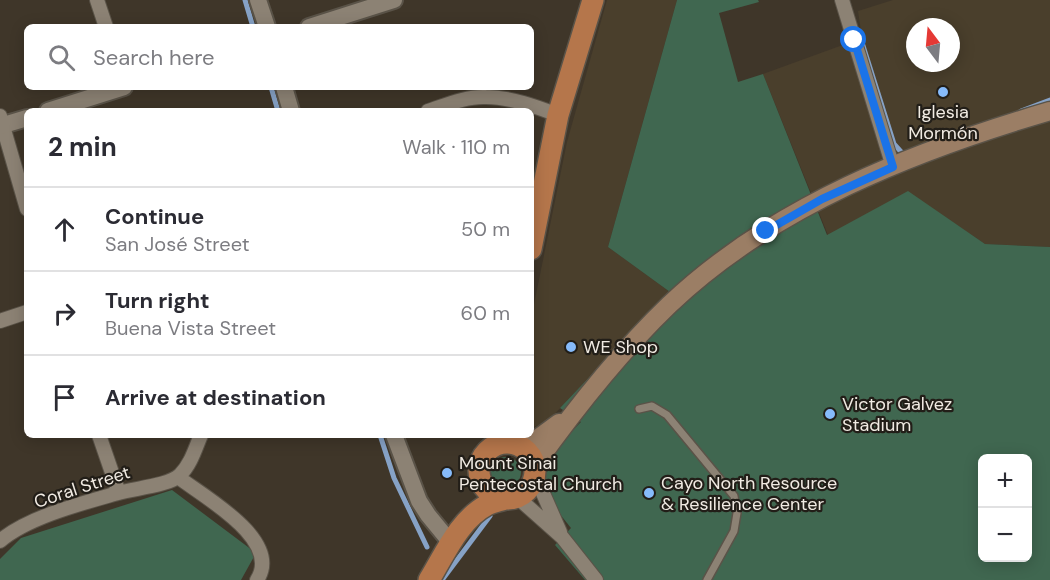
<!DOCTYPE html>
<meta charset="utf-8">
<style>
body{margin:0;font-family:"DM Sans",sans-serif;background:#f7f7f7;color:#2b2b33}
.controls{position:absolute;right:18px;bottom:18px;display:grid;overflow:hidden;border-radius:9px;box-shadow:0 3px 15px #0003}
.controls button{width:54px;height:54px;display:grid;place-items:center;padding:0;border:0;border-bottom:2px solid #e1e1e2;background:#fff;color:#2b2b33;font:30px sans-serif}
.compass{position:absolute;left:906px;top:18px;width:54px;height:54px;border-radius:50%;background:#fff;box-shadow:0 3px 15px #0003;rotate:344deg}
.stop{position:absolute;width:18px;height:18px;margin:-14px;border:4px solid #1a73e8;border-radius:50%;background:#fff}
.stop.end{background:#1a73e8;border-color:#fff;box-shadow:0 2px 6px #0008}
.list{margin:0;padding:0;list-style:none}
h2{display:flex;justify-content:space-between;align-items:center;height:78px;margin:0;padding:0 24px;font-size:26px}
h2 small{font-size:20px;font-weight:400;color:#7c7c81}
.list li{display:grid;grid-template-columns:39px 1fr auto;gap:18px;align-items:center;box-sizing:border-box;height:84px;padding:0 24px;border-top:2px solid #e1e1e2}
.list b{display:block;font-size:22px;white-space:nowrap}
.list p{margin:0;font-size:20px;white-space:nowrap;color:#7c7c81}
.list em{font-size:20px;font-style:normal;color:#7c7c81}
.icon{flex:none;width:33px;height:33px;fill:none;stroke:currentColor;stroke-width:2;stroke-linecap:round;stroke-linejoin:round}
.map{position:relative;flex:none;width:1050px;height:580px;overflow:hidden}
.search{position:absolute;background:#fff;box-shadow:0 3px 15px #0003;left:24px;top:24px;width:510px;height:66px;display:flex;align-items:center;gap:15px;box-sizing:border-box;padding:0 21px;border-radius:9px;color:#7c7c81;font-size:22px}
.panel{position:absolute;background:#fff;box-shadow:0 3px 15px #0003;left:24px;top:108px;width:510px;height:330px;border-radius:9px}
.map>svg:first-child{display:block}
.built{fill:#4a3f2c;fill-rule:evenodd}
.green{fill:#406750;fill-rule:evenodd}
.lines{fill:none;stroke-linecap:round;stroke-linejoin:round}
.stream{stroke:#86a2c6;stroke-width:5}
.service-casing{stroke:#5a5348;stroke-width:10}
.minor-casing{stroke:#5a5348;stroke-width:16}
.tertiary-casing{stroke:#5a5348;stroke-width:20}
.secondary-casing{stroke:#5a5348;stroke-width:21}
.trunk-casing{stroke:#5a5348;stroke-width:24}
.service{stroke:#8c8274;stroke-width:7}
.minor{stroke:#8c8274;stroke-width:14}
.tertiary{stroke:#8c8274;stroke-width:16}
.secondary{stroke:#9b7e65;stroke-width:18}
.trunk{stroke:#b5764b;stroke-width:21}
.route{stroke:#1a73e8;stroke-width:8}
.poi-dot{fill:#86bbfb;stroke:#221e18;stroke-width:2}
.labels{text-anchor:middle;dominant-baseline:central;stroke-width:4.5;stroke-linejoin:round;paint-order:stroke}
.poi-label{font-size:18px;fill:#f1ebe3;stroke:#221e18;text-anchor:start}
.street-label{font-size:18px;fill:#f1ebe3;stroke:#221e18}
</style>
<div class="map">
<svg width="1050" height="580" viewBox="0 0 1050 580">
<rect width="100%" height="100%" fill="#3f3629"/>
<path class="built" d="M607,0H677L608,247L670,292L547,422L531,428V319L567,142Z
M893,0H1050V247L985,244L908,192L828,235L763,74L862,38L858,11ZM915,27H951V63H915Z"/>
<path class="green" d="M677,0H758L759,2L719,13L738,82L763,74L827,235L908,191L985,244L1050,247V580H585L555,545L571,528C562,517 544,495 543,480C541,462 569,434 581,422L560,408L670,292L608,247ZM982,458H1028V558H982Z
M491 472a15 15 0 1 1 30 0a15 15 0 1 1-30 0Z
M172,490L256,553L241,580H0V559L21,538Z"/>
<g class="lines">
<path class="stream" d="M245,0L253,27
M859,33L894,144L903,154L908,152
M271,87L278,111
M1021,111L1050,100
M380,435L394,478L427,547
M442,580L490,516"/>
<defs>
<path id="service" d="M639,409L652,406L667,415L734,496L737,513L734,531L707,580"/>
<path id="minor" d="M97,0L106,27
M842,0L893,167
M428,111C446,105 467,96 486,97C510,97 537,107 558,115
M0,116L27,209
M0,321L27,312
M99,435L119,493
M535,475L560,532
M178,477C204,497 283,540 257,580
M517,497L562,537L596,580
M0,541C28,517 83,503 118,493C135,488 168,486 180,475C191,464 195,449 201,435"/>
<path id="tertiary" d="M258,0L267,27
M309,27L394,0
M284,87L291,111
M48,111L124,87
M0,126L27,118
M394,435L419,501L428,515L451,543"/>
<path id="secondary" d="M522,447L533,442L559,423
M535,465C575,409 619,353 669,305C773,206 914,151 1050,111"/>
<path id="trunk" d="M531,249L558,115L593,0
M479 471a28 28 0 1 1 56 0a28 28 0 1 1-56 0Z
M429,580C445,554 459,520 487,505C492,502 499,501 505,499"/>
</defs>
<use href="#service" class="service-casing"/>
<use href="#minor" class="minor-casing"/>
<use href="#tertiary" class="tertiary-casing"/>
<use href="#secondary" class="secondary-casing"/>
<use href="#trunk" class="trunk-casing"/>
<use href="#service" class="service"/>
<use href="#minor" class="minor"/>
<use href="#tertiary" class="tertiary"/>
<use href="#secondary" class="secondary"/>
<use href="#trunk" class="trunk"/>
</g>
<g class="lines">
<path class="route" d="M766,231L822,199L893,167L854,40"/>
</g>
<g class="poi-dot">
<circle cx="943" cy="92" r="6"/>
<circle cx="571" cy="347" r="6"/>
<circle cx="830" cy="414" r="6"/>
<circle cx="447" cy="473" r="6"/>
<circle cx="649" cy="493" r="6"/>
</g>
<g class="labels">
<g class="poi-label">
<text x="943" y="112" text-anchor="middle">Iglesia<tspan x="943" dy="21">Mormón</tspan></text>
<text x="583" y="347">WE Shop</text>
<text x="842" y="404">Victor Galvez<tspan x="842" dy="21">Stadium</tspan></text>
<text x="459" y="463">Mount Sinai<tspan x="459" dy="21">Pentecostal Church</tspan></text>
<text x="661" y="483">Cayo North Resource<tspan x="661" dy="21">&amp; Resilience Center</tspan></text>
</g>
<g class="street-label">
<text transform="translate(82 487) rotate(-18)">Coral Street</text>
</g>
</g>
</svg>
<div class="controls">
<button>+</button>
<button>−</button>
</div>
<svg class="compass" viewBox="-18 -18 36 36"><path d="M0-13l5 13h-10z" fill="#e53935"/><path d="M0 13l5-13h-10z" fill="#7c7c81"/></svg>
<div class="stop" style="left:854px;top:40px"></div>
<div class="stop end" style="left:766px;top:231px"></div>
<div class="search"><svg class="icon" aria-label="search" viewBox="0 0 24 24"><circle cx="10" cy="10" r="6"/><path d="M15 15l6 6"/></svg>Search here</div>
<section class="panel">
<h2>2 min<small>Walk · 110 m</small></h2>
<ul class="list">
<li><svg class="icon" aria-label="ahead" viewBox="0 0 24 24"><path d="M12 20V5M6 11l6-6 6 6"/></svg><div><b>Continue</b><p>San José Street</p></div><em>50 m</em></li>
<li><svg class="icon" aria-label="right" viewBox="0 0 24 24"><path d="M7 20v-9h11M14 6l5 5-5 5"/></svg><div><b>Turn right</b><p>Buena Vista Street</p></div><em>60 m</em></li>
<li><svg class="icon" aria-label="arrive" viewBox="0 0 24 24"><path d="M6 21V4h12l-3 4 3 4H6"/></svg><div><b>Arrive at destination</b></div></li>
</ul>
</section>
</div>
